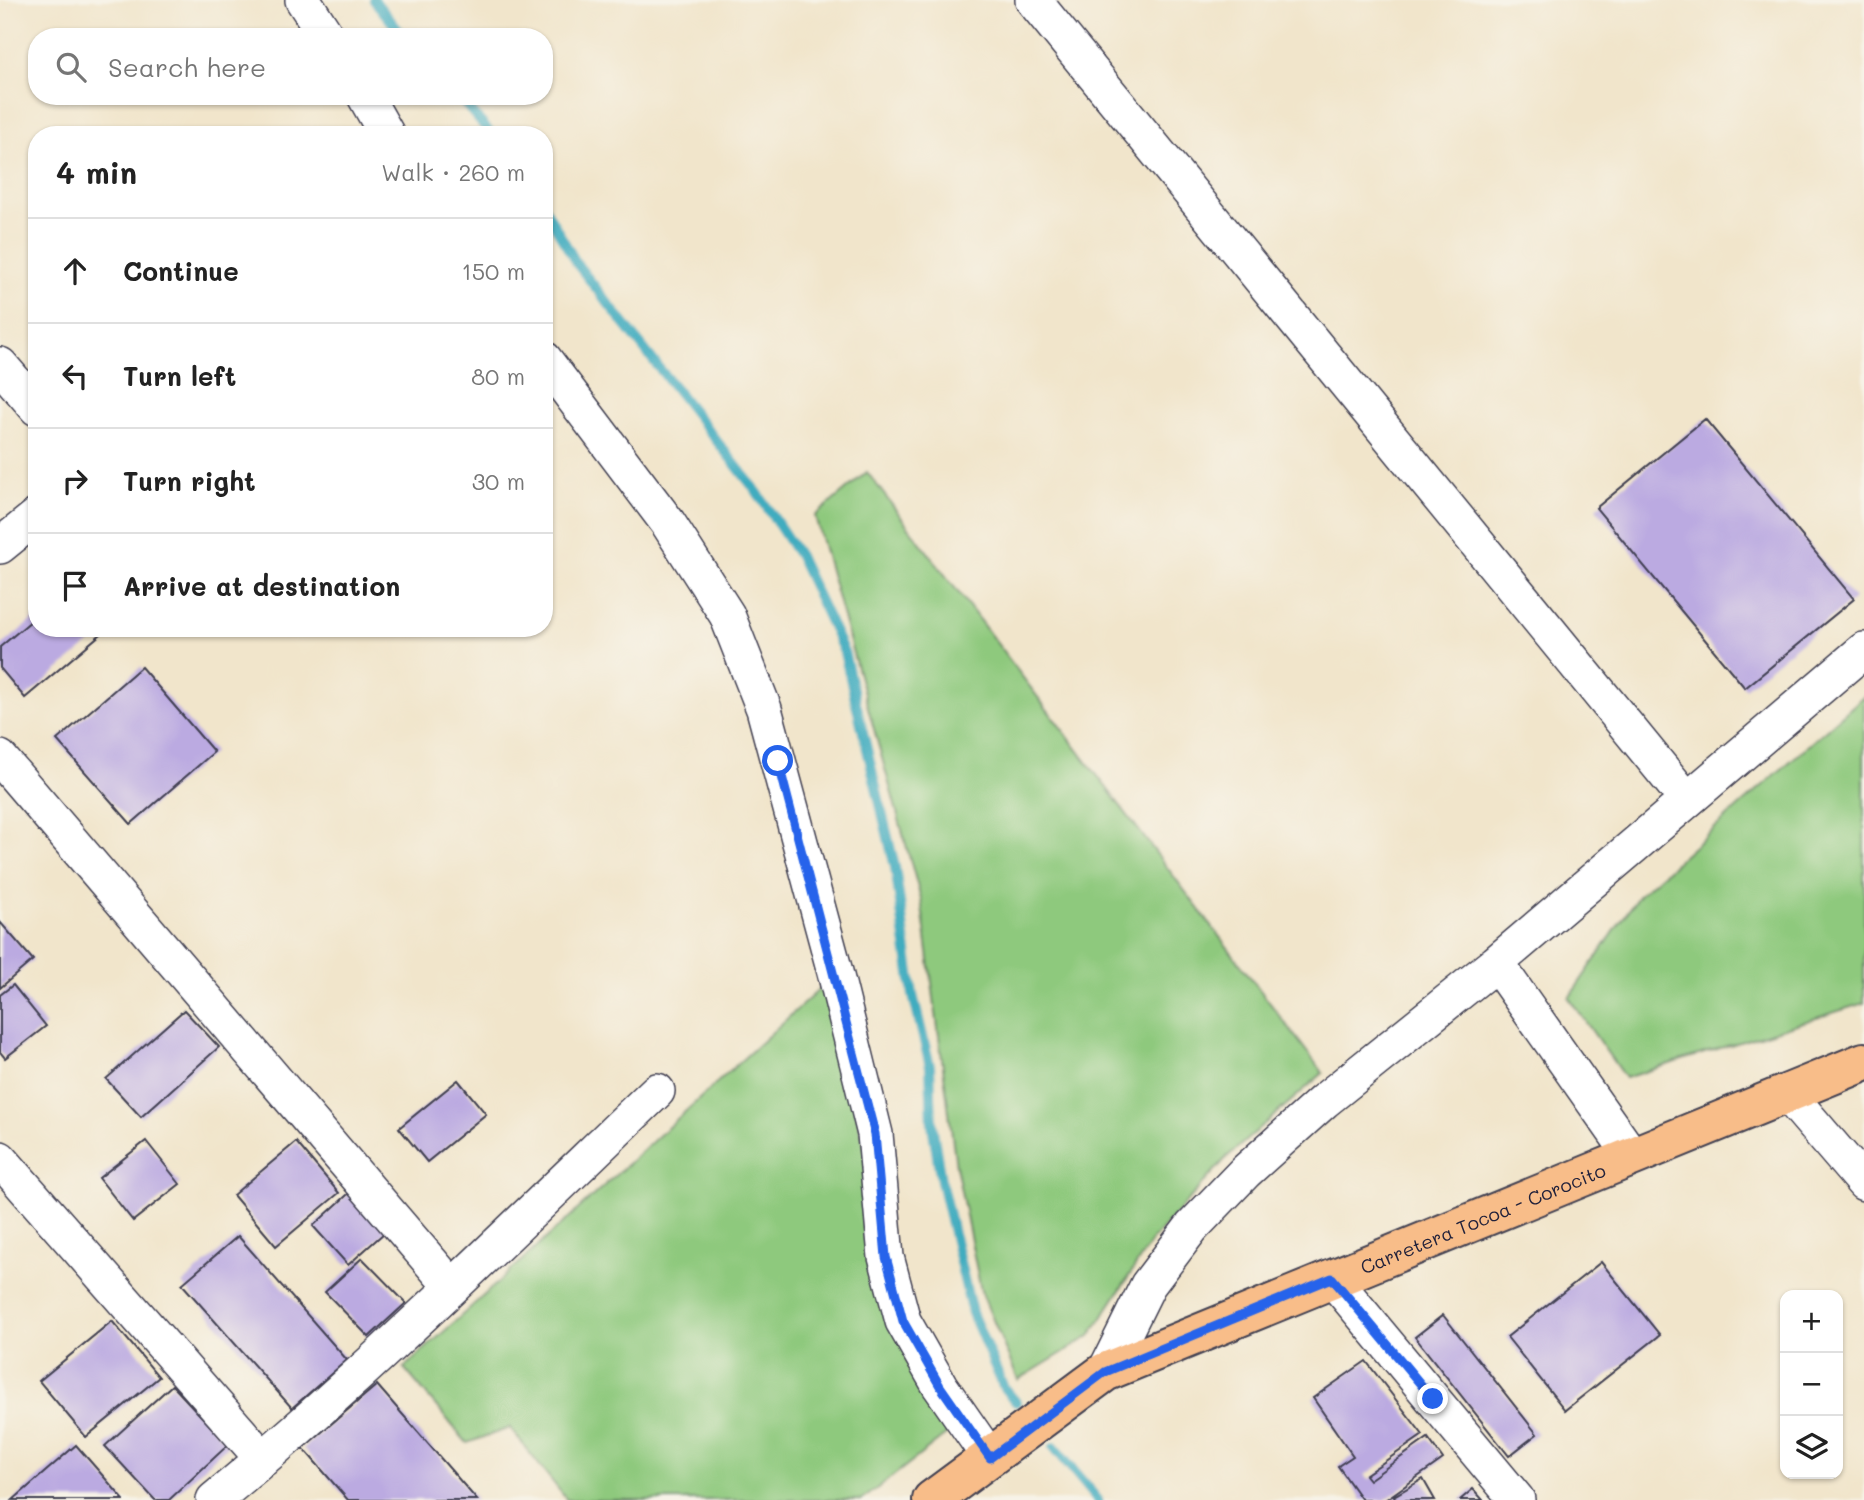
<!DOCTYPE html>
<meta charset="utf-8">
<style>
body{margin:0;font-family:Mali,sans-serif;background:#f6f6f6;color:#222}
.controls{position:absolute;right:21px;bottom:21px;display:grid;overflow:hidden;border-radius:14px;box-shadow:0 2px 5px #0004}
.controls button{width:63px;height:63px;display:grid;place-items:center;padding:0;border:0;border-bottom:2px solid #e0e0e0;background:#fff;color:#222;font:35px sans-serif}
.stop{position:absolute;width:21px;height:21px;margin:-16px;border:5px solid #2563eb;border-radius:50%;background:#fff}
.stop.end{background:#2563eb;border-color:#fff;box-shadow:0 2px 7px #0008}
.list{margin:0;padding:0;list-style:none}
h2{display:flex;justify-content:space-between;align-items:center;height:91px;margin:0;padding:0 28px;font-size:30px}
h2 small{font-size:23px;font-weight:400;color:#767676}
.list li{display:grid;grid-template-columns:46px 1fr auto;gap:21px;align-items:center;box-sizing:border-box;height:105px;padding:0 28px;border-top:2px solid #e0e0e0}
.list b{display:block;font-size:26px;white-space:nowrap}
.list em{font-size:23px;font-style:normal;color:#767676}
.icon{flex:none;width:38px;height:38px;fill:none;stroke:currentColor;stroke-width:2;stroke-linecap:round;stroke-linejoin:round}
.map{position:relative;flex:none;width:1864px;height:1500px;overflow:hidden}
.search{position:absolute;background:#fff;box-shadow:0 2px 5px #0004;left:28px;top:28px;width:525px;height:77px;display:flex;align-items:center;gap:18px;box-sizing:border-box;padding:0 24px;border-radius:28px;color:#767676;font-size:26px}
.panel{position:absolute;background:#fff;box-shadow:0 2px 5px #0004;left:28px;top:126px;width:525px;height:511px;border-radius:28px}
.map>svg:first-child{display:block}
.green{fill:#8ec97d;stroke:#58765c;stroke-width:2}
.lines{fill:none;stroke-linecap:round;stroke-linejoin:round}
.stream{stroke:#40acbf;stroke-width:10}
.building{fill:#bbaae1}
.minor-casing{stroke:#413f51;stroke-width:38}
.major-casing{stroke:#413f51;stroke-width:42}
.minor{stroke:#fff;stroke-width:35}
.major{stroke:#f8bd89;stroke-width:38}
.route{stroke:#2563eb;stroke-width:9}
.labels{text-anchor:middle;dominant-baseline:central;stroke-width:6;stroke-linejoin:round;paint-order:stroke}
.street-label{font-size:19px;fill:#22223b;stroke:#f7f3e8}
</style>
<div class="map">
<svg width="1864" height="1500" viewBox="0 0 1864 1500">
<rect width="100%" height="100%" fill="#f7f3e8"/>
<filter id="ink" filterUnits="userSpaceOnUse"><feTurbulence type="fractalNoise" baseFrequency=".0143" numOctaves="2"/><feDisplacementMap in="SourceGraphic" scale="14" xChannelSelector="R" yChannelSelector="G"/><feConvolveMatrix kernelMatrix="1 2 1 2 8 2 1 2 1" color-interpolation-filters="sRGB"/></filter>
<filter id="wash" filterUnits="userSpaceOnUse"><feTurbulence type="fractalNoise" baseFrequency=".00686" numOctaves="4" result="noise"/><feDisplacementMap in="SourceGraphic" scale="28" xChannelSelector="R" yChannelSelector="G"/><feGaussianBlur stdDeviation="1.57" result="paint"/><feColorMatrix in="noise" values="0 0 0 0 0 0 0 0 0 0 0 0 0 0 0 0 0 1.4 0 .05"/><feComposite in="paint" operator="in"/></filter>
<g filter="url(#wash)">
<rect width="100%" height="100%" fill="#f1e5cb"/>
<path class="green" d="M867,472L1323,1073L1228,1156L1153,1239L1090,1336L1018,1380L981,1291L956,1166L921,899L815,516Z
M1864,696V1003L1625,1078L1569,998L1639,895Z
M824,985L863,1140L891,1319L947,1434L862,1500H567L510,1428L467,1443L404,1368Z"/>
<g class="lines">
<path class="stream" d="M374,0L404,37
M458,96L492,135
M544,207L577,264L757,492L799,556L844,652L895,867L913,995L930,1066L932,1124L941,1181L972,1313L1004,1388L1016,1402
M1054,1447L1098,1500"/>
</g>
<g id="blocks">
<path class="building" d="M1705,419L1854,599L1745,688L1596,508Z
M37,616V628H98L102,633L25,698L0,668V647Z
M141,667L214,752L131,824L57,740Z
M0,922L33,960L0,988Z
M13,985L46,1026L5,1058L0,1052V995Z
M184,1010L219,1047L141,1117L106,1079Z
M458,1080L486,1114L427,1162L399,1128Z
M146,1141L180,1184L133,1221L99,1178Z
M296,1142L339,1193L276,1246L233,1195Z
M357,1186L393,1225L348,1265L313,1226Z
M238,1236L347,1360L292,1408L182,1284Z
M362,1258L406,1303L369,1337L325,1292Z
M1601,1262L1660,1335L1565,1410L1507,1337Z
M1443,1315L1537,1434L1509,1456L1415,1337Z
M112,1321L159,1377L86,1437L39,1381Z
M1366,1361L1423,1435L1365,1475L1369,1480L1428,1438L1443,1459L1385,1500H1362L1338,1466L1353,1456L1313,1398Z
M172,1385L228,1445L169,1500H155L105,1446Z
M377,1385L477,1500H348L303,1448Z
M76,1445L124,1500H13Z
M1423,1479L1435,1500H1396L1394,1496Z
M1473,1489L1483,1500H1460Z"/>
</g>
</g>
<g filter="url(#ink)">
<use href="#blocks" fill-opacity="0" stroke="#413f51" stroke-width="2"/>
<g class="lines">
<defs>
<path id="minor" d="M303,0L327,37
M1033,0L1687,800
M365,96L387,135
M544,359L668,523L727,615L764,709L835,972L875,1134L886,1257L903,1321L940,1386L990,1458
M0,365L37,408
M0,546L37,516
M0,758L452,1287
M1496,963L1632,1156
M1786,1092L1864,1183
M0,1159L263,1459
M1332,1278L1517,1500
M1105,1372L1148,1285L1192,1227L1245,1172L1324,1101L1496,963L1864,650
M214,1500C369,1372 512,1230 657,1091"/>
<g id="major">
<path id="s1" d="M932,1500L1105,1372L1864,1062"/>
</g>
</defs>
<use href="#minor" class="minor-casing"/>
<use href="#major" class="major-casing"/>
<use href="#minor" class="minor"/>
<use href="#major" class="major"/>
</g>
</g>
<g class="lines" filter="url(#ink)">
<path class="route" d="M778,761L875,1134L886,1257L903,1321L940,1386L990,1458L1105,1372L1332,1278L1433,1399"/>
</g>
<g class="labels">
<g class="street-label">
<text stroke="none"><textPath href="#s1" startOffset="623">Carretera Tocoa - Corocito</textPath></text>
</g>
</g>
</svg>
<div class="controls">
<button>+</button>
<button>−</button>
<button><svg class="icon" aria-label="layers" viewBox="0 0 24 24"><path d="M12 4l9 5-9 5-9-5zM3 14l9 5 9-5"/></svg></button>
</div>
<div class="stop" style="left:778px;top:761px"></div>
<div class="stop end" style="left:1433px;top:1399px"></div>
<div class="search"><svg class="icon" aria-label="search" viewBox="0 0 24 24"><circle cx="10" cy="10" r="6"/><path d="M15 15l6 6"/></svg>Search here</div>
<section class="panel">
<h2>4 min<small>Walk · 260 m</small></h2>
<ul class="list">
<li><svg class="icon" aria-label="ahead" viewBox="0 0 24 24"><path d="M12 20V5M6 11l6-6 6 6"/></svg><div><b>Continue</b></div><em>150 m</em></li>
<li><svg class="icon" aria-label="left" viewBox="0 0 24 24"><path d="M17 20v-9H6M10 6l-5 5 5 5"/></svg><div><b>Turn left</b></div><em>80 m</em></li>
<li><svg class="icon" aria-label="right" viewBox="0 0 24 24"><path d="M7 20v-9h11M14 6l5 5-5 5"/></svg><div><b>Turn right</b></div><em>30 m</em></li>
<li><svg class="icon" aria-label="arrive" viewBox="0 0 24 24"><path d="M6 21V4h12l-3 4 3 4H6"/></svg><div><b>Arrive at destination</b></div></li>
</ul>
</section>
</div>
